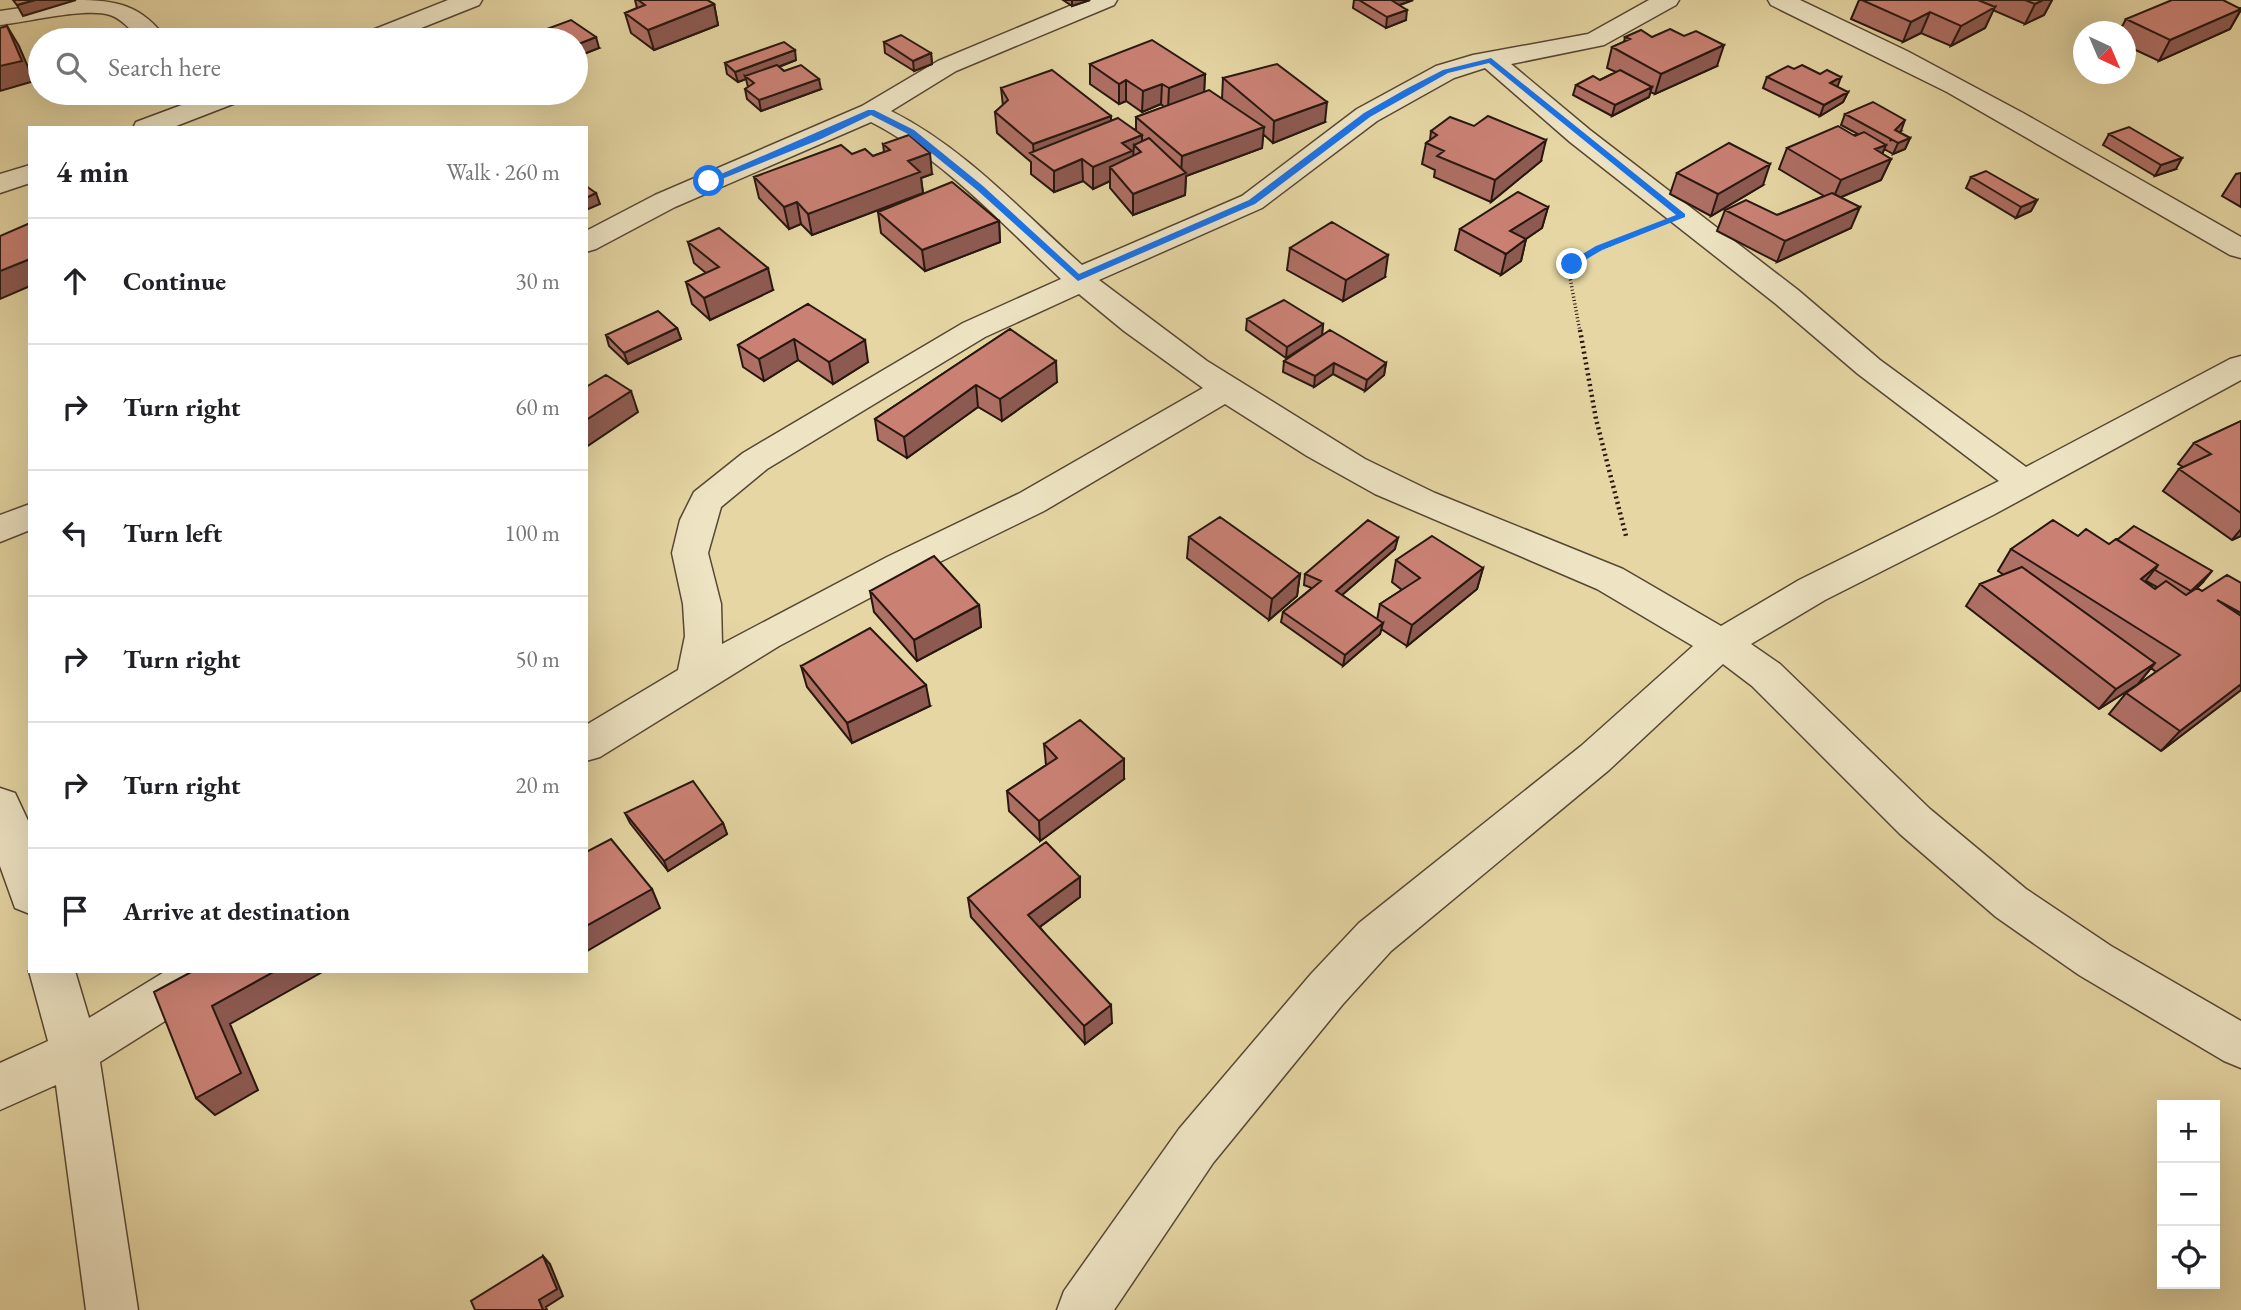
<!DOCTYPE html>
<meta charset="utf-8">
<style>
body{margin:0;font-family:"EB Garamond",serif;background:#f2f2f2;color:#202124}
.controls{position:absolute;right:21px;bottom:21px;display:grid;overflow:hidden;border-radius:0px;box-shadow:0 7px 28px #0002}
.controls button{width:63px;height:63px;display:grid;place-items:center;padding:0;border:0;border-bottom:2px solid #e0e0e0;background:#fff;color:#202124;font:35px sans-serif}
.compass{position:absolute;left:2073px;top:21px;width:63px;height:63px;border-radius:50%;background:#fff;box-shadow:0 7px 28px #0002;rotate:136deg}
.stop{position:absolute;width:21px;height:21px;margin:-16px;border:5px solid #1a73e8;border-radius:50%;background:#fff}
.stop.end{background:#1a73e8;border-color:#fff;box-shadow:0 2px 7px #0008}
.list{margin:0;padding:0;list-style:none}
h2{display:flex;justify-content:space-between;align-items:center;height:91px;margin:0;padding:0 28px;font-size:30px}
h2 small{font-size:23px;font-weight:400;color:#757577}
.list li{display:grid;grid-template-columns:46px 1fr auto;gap:21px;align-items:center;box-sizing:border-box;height:126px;padding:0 28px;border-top:2px solid #e0e0e0}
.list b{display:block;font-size:26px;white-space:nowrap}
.list em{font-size:23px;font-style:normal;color:#757577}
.icon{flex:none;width:38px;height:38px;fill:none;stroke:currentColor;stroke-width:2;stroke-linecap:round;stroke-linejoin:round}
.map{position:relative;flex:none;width:2241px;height:1310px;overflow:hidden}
.search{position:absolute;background:#fff;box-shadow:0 7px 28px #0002;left:28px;top:28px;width:560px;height:77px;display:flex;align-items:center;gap:18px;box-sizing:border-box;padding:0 24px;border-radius:38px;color:#757577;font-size:26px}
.panel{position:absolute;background:#fff;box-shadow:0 7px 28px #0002;left:28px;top:126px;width:560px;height:847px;border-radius:0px}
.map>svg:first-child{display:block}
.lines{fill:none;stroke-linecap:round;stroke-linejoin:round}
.street-casing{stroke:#574735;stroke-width:3}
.path-far1{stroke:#281710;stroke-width:3.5;stroke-dasharray:1 2.5;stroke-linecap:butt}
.path{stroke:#281710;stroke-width:4.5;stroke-dasharray:2 3.5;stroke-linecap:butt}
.street{fill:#eee4c3;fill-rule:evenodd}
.wall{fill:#ae6f64;stroke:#281710;stroke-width:2;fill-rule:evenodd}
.shaded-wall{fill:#8d5a51;stroke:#281710;stroke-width:2}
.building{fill:#ca8174;stroke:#281710;stroke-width:2}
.route{fill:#1a73e8}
</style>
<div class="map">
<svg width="2241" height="1310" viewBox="0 0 2241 1310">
<rect width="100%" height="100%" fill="#e5d6a3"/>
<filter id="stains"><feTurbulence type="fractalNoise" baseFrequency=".00286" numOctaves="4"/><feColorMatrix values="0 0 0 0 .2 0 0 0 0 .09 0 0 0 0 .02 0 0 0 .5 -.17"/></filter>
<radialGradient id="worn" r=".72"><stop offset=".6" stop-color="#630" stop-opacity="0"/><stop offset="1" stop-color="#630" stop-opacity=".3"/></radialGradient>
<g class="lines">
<defs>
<path id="street" d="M76,0C117,0 142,5 167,40H140C132,31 122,19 110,15C87,7 26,22 0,25V11Z
M448,0H482L479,5L391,40H356L360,35Z
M1084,0H1117L1114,5L956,71L891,111C965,148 1021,211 1082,265L1242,196L1357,109L1436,66L1473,55L1588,34L1649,0H1679L1676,5L1604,45L1511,64L1590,130L1798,290L1880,360L2026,467L2230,359L2241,356V380L1993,515L1825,600L1751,644L1780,664L1930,809L2026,889L2111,946L2241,1021V1068L2224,1061L2079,975L1996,917L1900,834L1752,686L1723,664L1609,770L1391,951L1343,1004L1213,1163L1114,1310H1057L1064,1291L1179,1129L1311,974L1359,923L1581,746L1693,646L1597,589L1375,494L1307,456L1225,404L1044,511L913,575L779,646L600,757L586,761V725L678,670L685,636L683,604L672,553L680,520L694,492L743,453L963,323L1061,279C1001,223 945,160 871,122L675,207L596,249L586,252V231L655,195L862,106L938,61ZM1485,68L1570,142L1776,304L1858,374L1999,481L1799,580L1721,626L1623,569L1435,493L1365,459L1207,361L1099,280L1262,208L1377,121L1454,78ZM1079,294L1124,331L1203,388L1020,493L887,557L722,644L721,604L708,553L721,507L767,469L985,337Z
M1768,0H1800L1907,51L2023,113L2241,237V258L2230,255L1947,92L1771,5Z
M214,93H250L246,99L171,128H133L136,122Z
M30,165V183L0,193V174Z
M30,504V530L0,542V515Z
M0,788L15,793L30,825V914L15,908L0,866Z
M29,971H75L89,1018L166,971H229L222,985L100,1062L138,1310H86L56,1085L0,1110V1063L48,1041Z"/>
</defs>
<use href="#street" class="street-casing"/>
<path class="path-far1" d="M1580,332L1569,272L1572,264L1579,258L1638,233"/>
<path class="path" d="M1580,330L1596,419L1626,536"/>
<use href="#street" class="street"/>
</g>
<path class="wall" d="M635,0H707L714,4L718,25L654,50L631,33L625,13L637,8Z
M1063,0H1090L1072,6Z
M1354,0H1413L1400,5L1406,20L1386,28L1353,8Z
M1859,0H2052L2044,15L2025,24L1993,10L1985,28L1951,46L1921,33L1903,42L1851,19Z
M2241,8V10L2230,29L2159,61L2125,45V32H2119L2126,19Z
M544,30L599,48L576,57V40H547Z
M1625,37H1652L1717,66L1655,94L1650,92L1649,97L1612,116L1573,95L1576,85L1600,80L1616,72L1607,68L1612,47L1624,42Z
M884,42L931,53L932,64L914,71L885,53Z
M796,60L779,67L784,71L821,89L761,111L747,99L745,89L748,87L746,79L738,82L727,74L725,63Z
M1090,64L1205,74L1204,92L1222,99L1223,78L1325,122L1273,143L1263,134L1262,148L1186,176L1185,195L1133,215L1110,188V181L1093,189L1083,181L1054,192L1031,174V162L997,133L995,112L1003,106L1001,88L1111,120L1136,130V117L1164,107L1161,104L1142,112L1126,101L1119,104L1090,84Z
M1767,77L1848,92L1843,102L1820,116L1763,88Z
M1845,114L1901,131L1899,132L1910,138L1905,149L1893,154L1884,149L1882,154L1891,159L1881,180L1841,197L1851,228L1777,262L1717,231L1725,210L1777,215L1824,196L1779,169L1787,148L1858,134L1841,125Z
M1431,131L1541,161L1491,202L1434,177L1435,170L1422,164L1426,143L1430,140Z
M2109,134L2176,169L2155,176L2103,145Z
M883,144L932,174L921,178L923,193L812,235L801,224L789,229L759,198L754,177L852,154L873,156L884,152Z
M1677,173L1763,185L1711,216L1670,194Z
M2241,173V207L2222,196L2236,174Z
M1971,177L2037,200L2031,211L2016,218L1966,188Z
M1548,207L1542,228L1526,239L1521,261L1501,275L1455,250L1460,229Z
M878,212L999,221L1000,242L925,271L881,233Z
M688,242L773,290L710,320L692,304L686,282L706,273L694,263Z
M1290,248L1385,277L1343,301L1287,270Z
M808,304L868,362L833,384L798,360L764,381L743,367L738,345Z
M1247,319L1323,324L1322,335L1286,358L1246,330Z
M677,328L681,339L628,364L609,346L606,335Z
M1010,329L1057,382L1002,421L978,407L907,458L878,440L875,419Z
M1284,361L1386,363L1384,375L1365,391L1333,374L1314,387L1283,372Z
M2241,421V536L2232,540L2163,491L2179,469L2183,467L2178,464L2194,443Z
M1189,537L1300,574L1297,596L1269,620L1187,558Z
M2109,544L2203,582L2197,588L2202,591L2241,583V690L2161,751L2109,714L2126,693L2156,672L2151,668L2138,684L2099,709L1966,606L1980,584L2004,575L1998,571L2011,549ZM2146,581L2157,587L2155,589L2145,582Z
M1395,549L1342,595L1377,620L1380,604L1402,590L1392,582L1396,560L1483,568L1477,589L1407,646L1381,629L1380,634L1343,666L1281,622L1283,612L1312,588L1304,585L1305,574Z
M870,591L979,605L981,627L917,661L874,612Z
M801,666L930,706L852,743L807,687Z
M1044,744L1124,779L1040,841L1009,811L1007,791L1046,765Z
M625,813L723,823L727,834L668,871L630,823Z
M1080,877V897L1040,927L1112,1023L1085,1044L971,917L968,898Z"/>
<path class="shaded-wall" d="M35,0H76L23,16L17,5Z
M1072,0H1090L1072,6Z
M1389,0H1413L1388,9Z
M2043,0H2052L2044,15L2025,24L2035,4Z
M714,4L718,25L654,50L648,30Z
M1995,7L1985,28L1951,46L1961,26Z
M2241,9L2230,29L2159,61L2170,40Z
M1407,10L1406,20L1386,28L1387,17Z
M1930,12L1921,33L1903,42L1911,22Z
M7,26L19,46L34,81L0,91V66Z
M596,37L599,48L576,57V45Z
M1724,45L1717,66L1655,94L1661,74Z
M795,50L796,60L748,78L745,76L746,79L738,82L735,72Z
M931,53L932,64L914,71L913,61Z
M1205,74L1204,95L1168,109L1169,88Z
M1841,77L1837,88L1830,83Z
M819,79L821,89L761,111L759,100Z
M1126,80V101L1119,104V84Z
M1162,84L1161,104L1142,112L1143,91Z
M1652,87L1649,97L1612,116L1615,105Z
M1848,92L1843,102L1820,116L1824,105Z
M1327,102L1325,122L1273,143L1274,121Z
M1111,116V137L1034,156L1033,144Z
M1905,120L1901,131L1890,141L1895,130Z
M1264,127L1262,148L1186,176L1185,195L1133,215V194L1181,175L1182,156Z
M1142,135V156L1141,152L1134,145L1133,159L1110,167V181L1093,189V167L1122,143Z
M1910,138L1905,149L1893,154L1898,143Z
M1546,140L1541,161L1491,202L1495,180Z
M1886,145L1878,164L1891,159L1881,180L1832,201L1841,180L1875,149Z
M930,153L932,174L921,178L923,193L812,235L808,214L908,161Z
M2182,158L2176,169L2155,176L2161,165Z
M1082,159L1083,181L1054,192V171Z
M1770,164L1763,185L1711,216L1718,194Z
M596,193L600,204L586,210V198Z
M2037,200L2031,211L2016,218L2021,207Z
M797,202L801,224L789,229L784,207Z
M1548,207L1542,228L1505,253L1510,231Z
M1860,207L1851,228L1777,262L1785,241Z
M999,221L1000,242L925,271L922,250Z
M1526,239L1521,261L1501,275L1506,254Z
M1388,255L1385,277L1343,301L1346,280Z
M30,259V286L0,299V271Z
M768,268L773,290L710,320L704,298Z
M1323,324L1322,335L1286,358L1287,347Z
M677,328L681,339L628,364L624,353Z
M794,339L798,360L764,381L759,359Z
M865,340L868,362L833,384L829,362Z
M1056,361L1057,382L1002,421L1000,399Z
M1334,363L1333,374L1314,387L1315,376Z
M1386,363L1384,375L1365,391L1367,380Z
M976,385L978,407L907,458L904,437Z
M631,391L638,412L586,447V420Z
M2241,529V536L2232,540Z
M1398,538L1395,549L1334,602L1336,591Z
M2158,565L2141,587V579Z
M1483,568L1477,589L1407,646L1412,625Z
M2212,571L2203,582L2182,602L2191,591Z
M1300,574L1297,596L1269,620L1272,599Z
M979,605L981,627L917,661L914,640Z
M1383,623L1380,634L1343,666L1345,655Z
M2155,663L2138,684L2099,709L2116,689Z
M2241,684V690L2161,751L2180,731Z
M926,685L930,706L852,743L847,723Z
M1124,759V779L1040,841L1039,821Z
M723,823L727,834L668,871L664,861Z
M1080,877V897L1030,934L1028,915Z
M652,889L660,908L587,951L586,926Z
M275,971H324L230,1024L258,1090L215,1115L196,1098L212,1006Z
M1111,1005L1112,1023L1085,1044L1084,1026Z
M543,1256L550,1264L563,1296L546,1307L547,1310H543L539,1300Z"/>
<path class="building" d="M13,0H35L17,5Z
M638,0H707L714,4L648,30L625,13L645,5Z
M1359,0H1391L1407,10L1387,17Z
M1862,0H1978L1995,7L1961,26L1930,12L1911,22Z
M2025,0H2043L2035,4Z
M2172,0H2223L2241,9L2170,40L2126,19Z
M571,20L596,37L576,45V40H558L544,30Z
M7,26L22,61L0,66V28Z
M1670,29L1684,36L1696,31L1724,45L1661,74L1612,47L1630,39L1625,37L1641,30L1652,37Z
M901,35L931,53L913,61L884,42Z
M1152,40L1205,74L1169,88L1162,84L1143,91L1126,80L1119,84L1090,64Z
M784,42L795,50L735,72L725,63Z
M1277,64L1327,102L1274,121L1223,78Z
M777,65L784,71L801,65L819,79L759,100L745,89L754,83L745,76Z
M1802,65L1820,74L1827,70L1841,77L1830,83L1848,92L1824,105L1767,77L1788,66L1794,69Z
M1052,70L1111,116L1033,144L995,112L1008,100L1001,88Z
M1620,70L1652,87L1615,105L1576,85L1593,76L1600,80Z
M1209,90L1264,127L1182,156L1136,117Z
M1873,102L1905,120L1895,130L1910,138L1898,143L1845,114Z
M1488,116L1546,140L1495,180L1437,156L1444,151L1426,143L1437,135L1431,131L1450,117L1474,126Z
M1118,118L1142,135L1122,143L1132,151L1093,167L1082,159L1054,171L1030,153Z
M1838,126L1855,136L1864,132L1886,145L1875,149L1891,159L1841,180L1787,148Z
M2129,127L2182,158L2161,165L2109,134Z
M909,135L930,153L908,161L920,172L808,214L797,202L784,207L754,177L841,145L852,154L865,149L873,156L890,150L883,144Z
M1149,138L1186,173L1133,194L1110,167L1141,152L1134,145Z
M1729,143L1770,164L1718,194L1677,173Z
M1986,171L2037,200L2021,207L1971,177Z
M952,182L999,221L922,250L878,212Z
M586,186L596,193L586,198Z
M1518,192L1548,207L1510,231L1526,239L1506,254L1460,229Z
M1832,193L1860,207L1785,241L1725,210L1746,200L1777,215Z
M1332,222L1388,255L1346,280L1290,248Z
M30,223V259L0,271V236Z
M719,228L768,268L704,298L686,282L719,267L688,242Z
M1284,300L1323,324L1287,347L1247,319Z
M808,304L865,340L829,362L794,339L759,359L738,345Z
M658,311L677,328L624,353L606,335Z
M1010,329L1056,361L1000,399L976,385L904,437L875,419Z
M1330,330L1386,363L1367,380L1334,363L1315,376L1284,361Z
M606,375L631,391L586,420V387Z
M2241,421V513L2179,469L2211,454L2194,443Z
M1220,517L1300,574L1272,599L1189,537Z
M1368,520L1398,538L1336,591L1383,623L1345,655L1283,612L1321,581L1305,574Z
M2053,520L2078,536L2086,529L2109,544L2116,539L2158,565L2141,579L2155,589L2166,581L2186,595L2197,588L2202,591L2227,575L2241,583V613L2217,600L2241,616V684L2180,731L2126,693L2180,655L2011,549Z
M2134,526L2212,571L2191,591L2155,570L2158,565L2117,540Z
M1432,536L1483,568L1412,625L1380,604L1420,578L1396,560Z
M934,556L979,605L914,640L870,591Z
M2022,567L2155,663L2116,689L1980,584Z
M870,628L926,685L847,723L801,666Z
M1080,720L1124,759L1039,821L1007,791L1057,758L1044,744Z
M693,781L723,823L664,861L625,813Z
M611,839L652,889L586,926V852Z
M1046,842L1080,877L1028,915L1111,1005L1084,1026L968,898Z
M193,971H275L212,1006L241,1073L196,1098L154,992Z
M543,1256L557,1289L539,1300L543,1310H475L471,1301Z"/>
<path class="route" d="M1491,58L1685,214V217L1602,250L1575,266H1569V262L1596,246L1676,215L1489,63L1448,73L1370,117L1255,204L1078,281L977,190L908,134L871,115L821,139L712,183L705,181L868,110H874L914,130L983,186L1079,274L1249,200L1364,113L1406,89L1443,70Z"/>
<rect width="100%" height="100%" filter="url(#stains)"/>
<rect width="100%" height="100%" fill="url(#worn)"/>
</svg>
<div class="controls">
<button>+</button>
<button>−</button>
<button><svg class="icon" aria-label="locate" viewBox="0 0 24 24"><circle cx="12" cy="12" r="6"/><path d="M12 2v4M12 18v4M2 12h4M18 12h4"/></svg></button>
</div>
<svg class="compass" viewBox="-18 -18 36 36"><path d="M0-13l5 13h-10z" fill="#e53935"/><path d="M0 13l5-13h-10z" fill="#757577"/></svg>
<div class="stop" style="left:709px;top:181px"></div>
<div class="stop end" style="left:1572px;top:264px"></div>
<div class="search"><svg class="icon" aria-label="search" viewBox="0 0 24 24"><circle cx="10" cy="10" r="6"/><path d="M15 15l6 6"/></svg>Search here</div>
<section class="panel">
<h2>4 min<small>Walk · 260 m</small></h2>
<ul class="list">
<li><svg class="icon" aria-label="ahead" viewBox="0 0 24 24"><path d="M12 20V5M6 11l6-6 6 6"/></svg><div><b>Continue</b></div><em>30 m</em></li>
<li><svg class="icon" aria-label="right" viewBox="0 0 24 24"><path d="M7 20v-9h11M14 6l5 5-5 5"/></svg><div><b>Turn right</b></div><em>60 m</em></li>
<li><svg class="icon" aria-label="left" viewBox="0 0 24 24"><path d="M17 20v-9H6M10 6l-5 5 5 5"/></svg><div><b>Turn left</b></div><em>100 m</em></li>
<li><svg class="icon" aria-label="right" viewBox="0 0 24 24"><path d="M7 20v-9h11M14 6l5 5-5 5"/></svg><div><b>Turn right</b></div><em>50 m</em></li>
<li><svg class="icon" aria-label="right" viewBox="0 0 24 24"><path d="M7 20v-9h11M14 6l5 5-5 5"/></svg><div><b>Turn right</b></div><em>20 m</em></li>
<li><svg class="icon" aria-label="arrive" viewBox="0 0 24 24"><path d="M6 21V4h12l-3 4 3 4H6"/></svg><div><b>Arrive at destination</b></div></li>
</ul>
</section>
</div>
